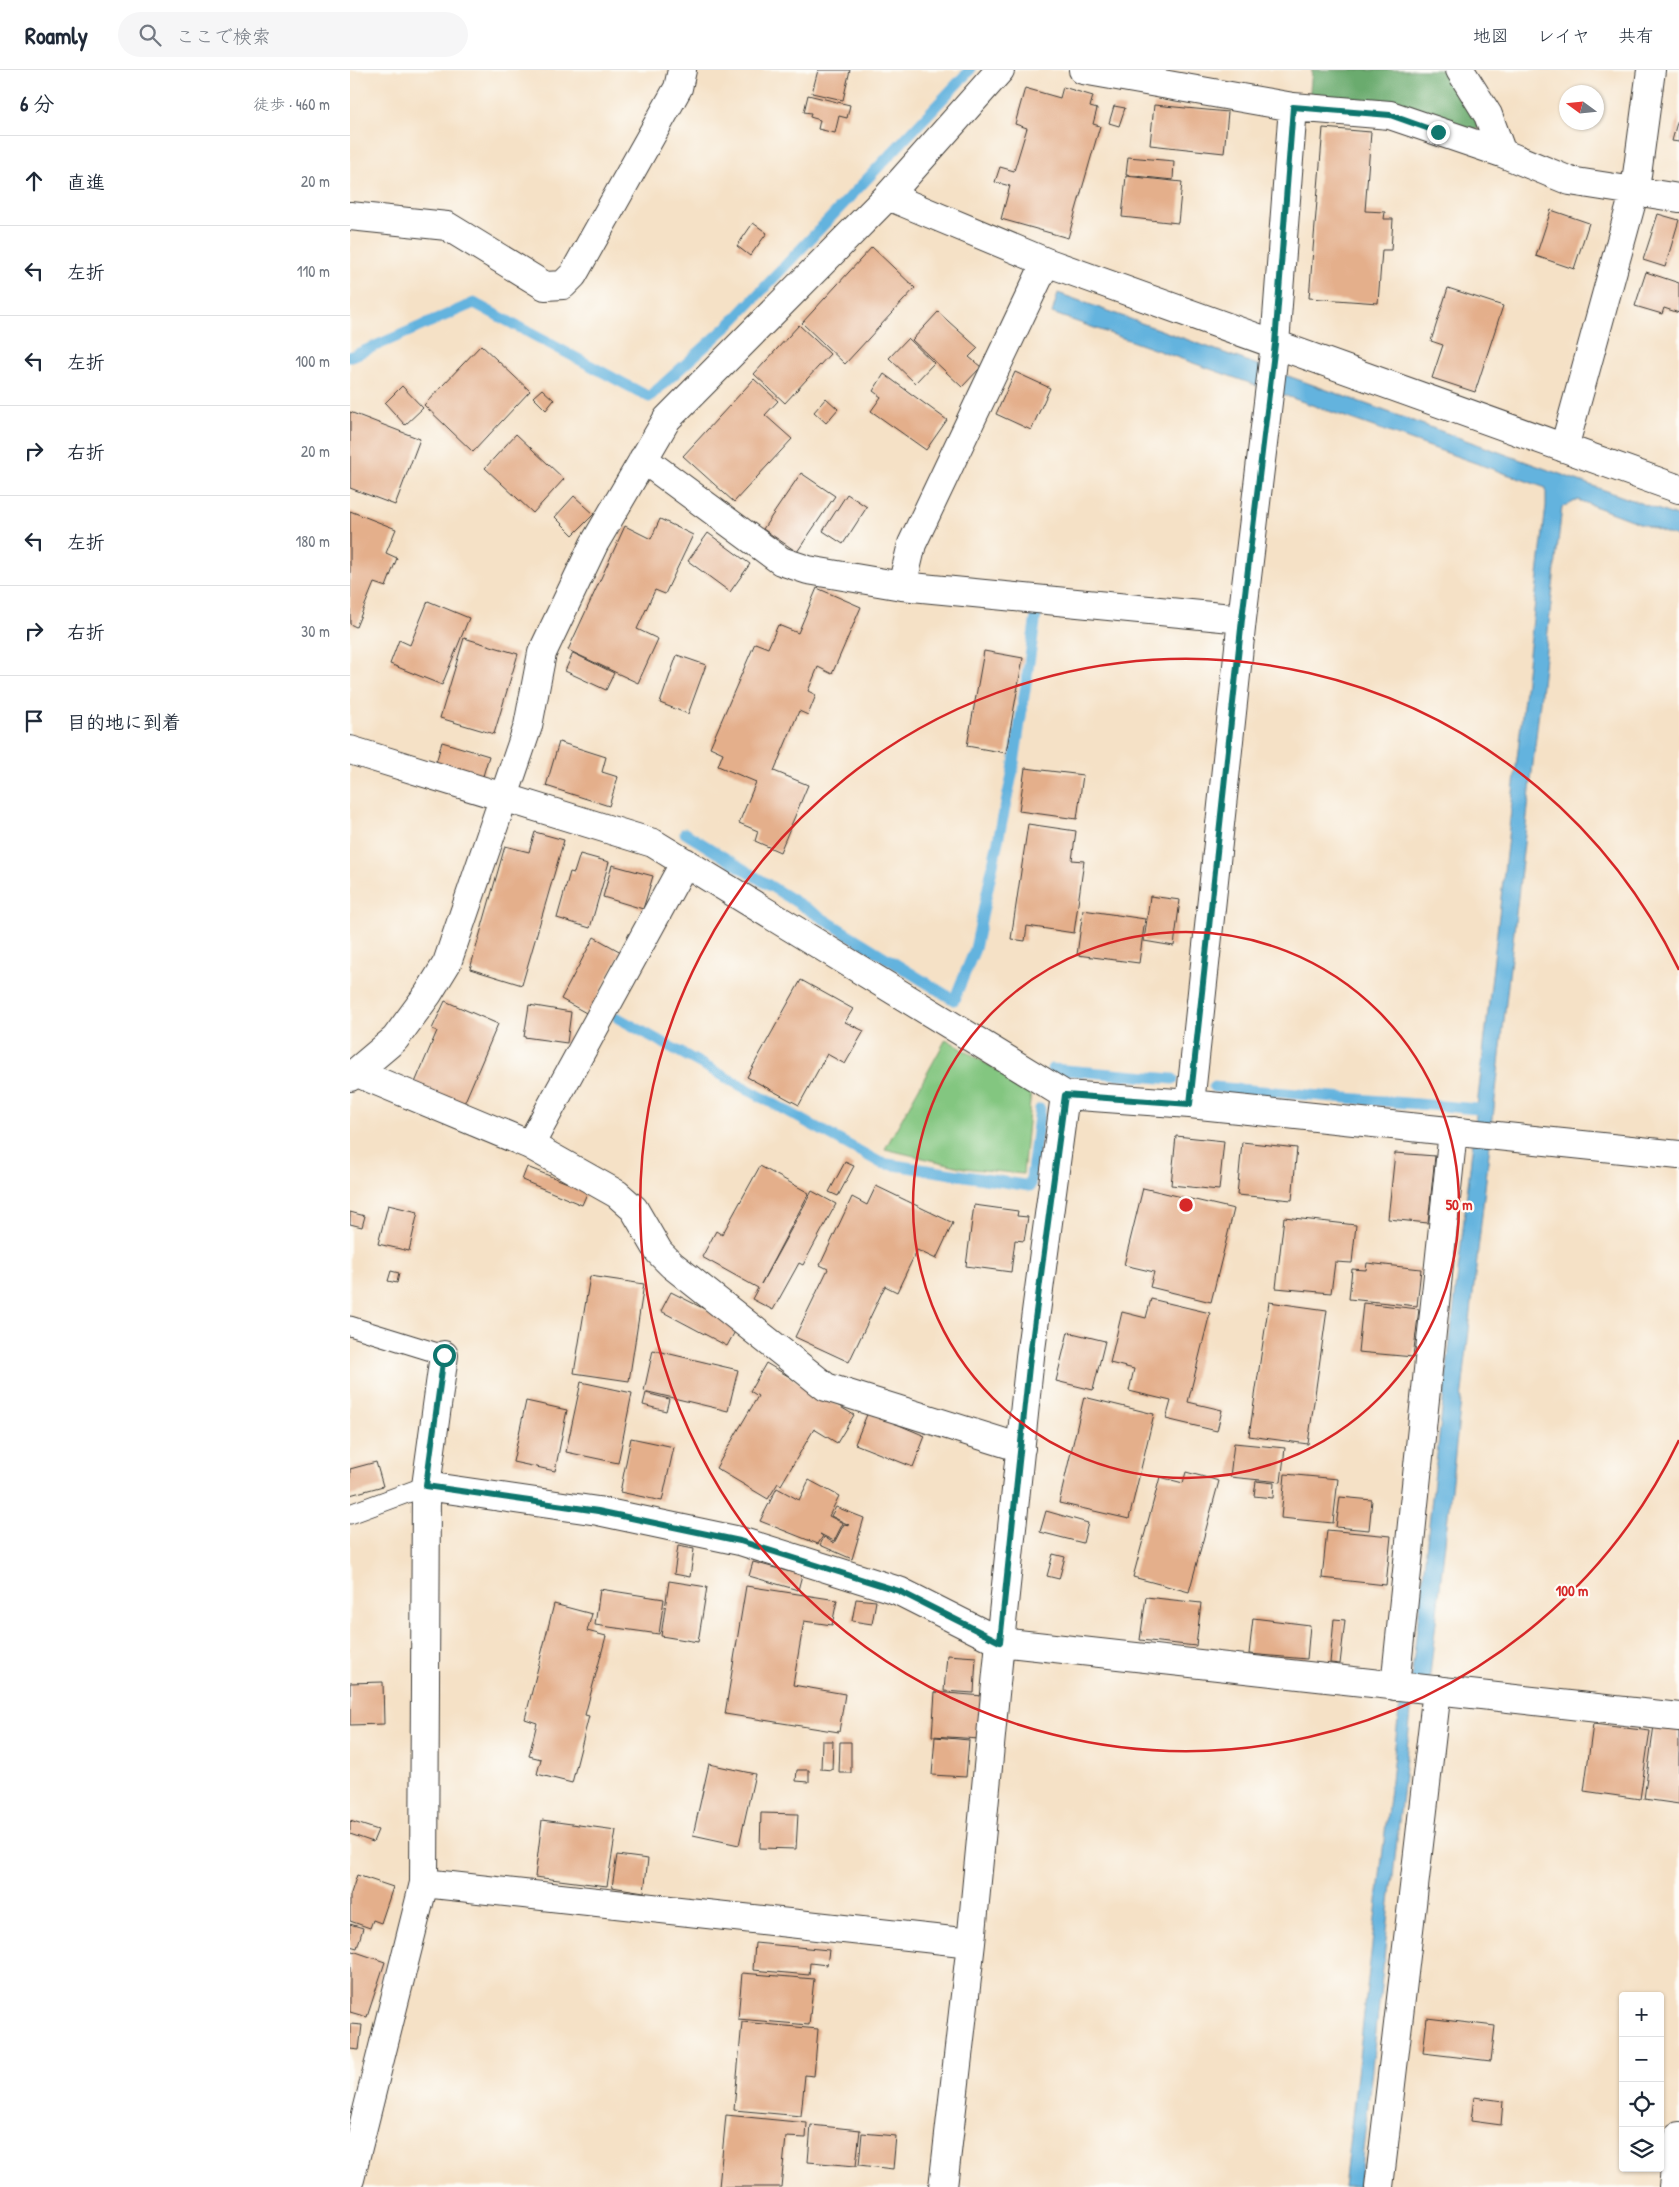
<!DOCTYPE html>
<html lang="ja">
<meta charset="utf-8">
<style>
body{margin:0;font-family:"Patrick Hand","Klee One",sans-serif;background:#f6f6f7;color:#1f2937}
.controls{position:absolute;right:15px;bottom:15px;display:grid;overflow:hidden;border-radius:5px;box-shadow:0 1px 4px #0004}
.controls button{width:45px;height:45px;display:grid;place-items:center;padding:0;border:0;border-bottom:1px solid #e0e1e3;background:#fff;color:#1f2937;font:25px sans-serif}
.compass{position:absolute;left:1209px;top:15px;width:45px;height:45px;border-radius:50%;background:#fff;box-shadow:0 1px 4px #0004;rotate:285deg}
.stop{position:absolute;width:15px;height:15px;margin:-11px;border:4px solid #0f766e;border-radius:50%;background:#fff}
.stop.end{background:#0f766e;border-color:#fff;box-shadow:0 1px 5px #0008}
.list{margin:0;padding:0;list-style:none}
h2{display:flex;justify-content:space-between;align-items:center;height:65px;margin:0;padding:0 20px;font-size:21px}
h2 small{font-size:16px;font-weight:400;color:#747a83}
.list li{display:grid;grid-template-columns:32px 1fr auto;gap:15px;align-items:center;box-sizing:border-box;height:90px;padding:0 20px;border-top:1px solid #e0e1e3}
.list b{display:block;font-size:19px;white-space:nowrap}
.list em{font-size:16px;font-style:normal;color:#747a83}
.icon{flex:none;width:28px;height:28px;fill:none;stroke:currentColor;stroke-width:2;stroke-linecap:round;stroke-linejoin:round}
.map{position:relative;flex:none;width:1329px;height:2117px;overflow:hidden}
header{display:flex;align-items:center;gap:30px;box-sizing:border-box;height:70px;padding:0 25px;background:#fff;border-bottom:1px solid #e0e1e3}
header strong{font-size:24px}
nav{display:flex;gap:28px;margin-inline-start:auto;font-size:18px}
.search{width:350px;height:45px;background:#f6f6f7;display:flex;align-items:center;gap:12px;box-sizing:border-box;padding:0 18px;border-radius:28px;color:#747a83;font-size:19px}
main{display:flex}
aside{flex:1;background:#fff}
.map>svg:first-child{display:block}
.green{fill:#83c680;stroke:#50714e}
.forest{fill:#6aab6e;stroke:#436445}
.water{fill:#63b3de;stroke:#40687d}
.lines{fill:none;stroke-linecap:round;stroke-linejoin:round}
.stream{stroke:#63b3de;stroke-width:11}
.building{fill:#e4af8b}
.service-casing{stroke:#3d3a36;stroke-width:21}
.minor-casing{stroke:#3d3a36;stroke-width:30}
.tertiary-casing{stroke:#3d3a36;stroke-width:30}
.service{stroke:#fff;stroke-width:19}
.minor{stroke:#fff;stroke-width:28}
.tertiary{stroke:#fff;stroke-width:28}
.route{stroke:#0f766e;stroke-width:6}
.ring{fill:none;stroke:#d62828;stroke-width:2.5}
.centre{fill:#d62828;stroke:#fdfcf7;stroke-width:2.5}
.ring-label{font-size:15px;text-anchor:middle;font-weight:bold;fill:#d62828;stroke:#fdfcf7;stroke-width:4.5;stroke-linejoin:round;paint-order:stroke}
</style>
<header>
<strong>Roamly</strong>
<div class="search"><svg class="icon" aria-label="search" viewBox="0 0 24 24"><circle cx="10" cy="10" r="6"/><path d="M15 15l6 6"/></svg>ここで検索</div>
<nav><a>地図</a><a>レイヤ</a><a>共有</a></nav>
</header>
<main>
<aside>
<h2>6 分<small>徒歩 · 460 m</small></h2>
<ul class="list">
<li><svg class="icon" aria-label="ahead" viewBox="0 0 24 24"><path d="M12 20V5M6 11l6-6 6 6"/></svg><div><b>直進</b></div><em>20 m</em></li>
<li><svg class="icon" aria-label="left" viewBox="0 0 24 24"><path d="M17 20v-9H6M10 6l-5 5 5 5"/></svg><div><b>左折</b></div><em>110 m</em></li>
<li><svg class="icon" aria-label="left" viewBox="0 0 24 24"><path d="M17 20v-9H6M10 6l-5 5 5 5"/></svg><div><b>左折</b></div><em>100 m</em></li>
<li><svg class="icon" aria-label="right" viewBox="0 0 24 24"><path d="M7 20v-9h11M14 6l5 5-5 5"/></svg><div><b>右折</b></div><em>20 m</em></li>
<li><svg class="icon" aria-label="left" viewBox="0 0 24 24"><path d="M17 20v-9H6M10 6l-5 5 5 5"/></svg><div><b>左折</b></div><em>180 m</em></li>
<li><svg class="icon" aria-label="right" viewBox="0 0 24 24"><path d="M7 20v-9h11M14 6l5 5-5 5"/></svg><div><b>右折</b></div><em>30 m</em></li>
<li><svg class="icon" aria-label="arrive" viewBox="0 0 24 24"><path d="M6 21V4h12l-3 4 3 4H6"/></svg><div><b>目的地に到着</b></div></li>
</ul>
</aside>
<div class="map">
<svg width="1329" height="2117" viewBox="0 0 1329 2117">
<rect width="100%" height="100%" fill="#fdfcf7"/>
<filter id="ink" filterUnits="userSpaceOnUse"><feTurbulence type="fractalNoise" baseFrequency=".02" numOctaves="2"/><feDisplacementMap in="SourceGraphic" scale="10" xChannelSelector="R" yChannelSelector="G"/><feConvolveMatrix kernelMatrix="1 2 1 2 8 2 1 2 1" color-interpolation-filters="sRGB"/></filter>
<filter id="wash" filterUnits="userSpaceOnUse"><feTurbulence type="fractalNoise" baseFrequency=".0096" numOctaves="4" result="noise"/><feDisplacementMap in="SourceGraphic" scale="20" xChannelSelector="R" yChannelSelector="G"/><feGaussianBlur stdDeviation="1.12" result="paint"/><feColorMatrix in="noise" values="0 0 0 0 0 0 0 0 0 0 0 0 0 0 0 0 0 1.4 0 .05"/><feComposite in="paint" operator="in"/></filter>
<g filter="url(#wash)">
<rect width="100%" height="100%" fill="#f5e1c6"/>
<path class="green" d="M596,969L681,1021L673,1104L615,1098L535,1079Z"/>
<path class="forest" d="M962,0H1100L1130,57L1120,62L959,30Z"/>
<path class="water" d="M708,223L1329,447V468L1228,430L1212,437L1080,1605L1061,1642L1009,2117H994L1049,1641L1062,1602L1196,436V418L702,243Z"/>
<g class="lines">
<path class="stream" d="M0,287L124,233L299,327L380,254L620,0
M335,763L604,930L625,879L663,700L686,546
M268,948L531,1093L680,1116L690,1039
M702,999L823,1009
M864,1017L1128,1039"/>
</g>
<g id="blocks">
<path class="building" d="M468,0H500L493,30L462,23Z
M713,17L743,26L740,37L747,39L743,54L750,56L718,168L651,149L660,116L645,112L650,97L664,101L677,58L665,54L675,18L710,28Z
M458,25L500,35L497,48L489,46L485,63L468,59L470,50L460,47L461,43L454,42Z
M804,35L878,42L874,83L800,75Z
M764,36L775,38L769,56L759,53Z
M1329,45V72L1322,71Z
M973,58L1021,62L1015,141L1035,142L1034,149H1043L1041,180H1032L1028,233L959,228Z
M778,87L824,91L823,110L776,105Z
M776,106L832,112L828,153L772,147Z
M1201,140L1239,153L1224,199L1186,186Z
M1308,144L1329,150L1315,197L1293,190Z
M403,153L417,163L400,186L387,176Z
M522,177L565,218L495,294L452,253Z
M1296,202L1329,213V243L1314,238L1312,244L1285,236Z
M1098,218L1153,236L1125,322L1082,308L1093,275L1081,271Z
M588,242L628,278L619,287L631,297L612,317L562,270Z
M449,255L480,284L435,333L404,304Z
M558,268L584,293L565,313L539,288Z
M131,275L180,321L123,382L74,335Z
M665,302L700,318L681,360L646,344Z
M534,304L597,350L576,380L521,341L531,327L523,321Z
M404,309L428,331L415,345L442,369L384,432L333,386Z
M52,316L73,338L55,355L35,333Z
M192,319L204,330L196,340L183,327Z
M476,328L488,339L476,353L464,342Z
M0,342L70,369L45,435L0,418Z
M166,364L214,409L183,443L135,398Z
M451,403L485,426L447,482L413,459Z
M497,424L517,437L493,474L473,461Z
M224,426L244,444L223,465L205,447Z
M0,441L46,459L36,483L47,488L36,517L24,513L6,557L0,554Z
M310,449L343,465L315,524L305,520L287,559L308,569L288,613L218,580L275,456L301,469Z
M358,463L400,494L380,522L338,491Z
M467,518L511,537L482,604L468,597L458,621L466,625L458,645L449,641L424,701L458,715L430,782L405,771L408,761L389,753L406,712L368,696L373,683L360,677L405,573L418,578L428,555L448,563Z
M78,531L119,548L92,615L40,594L49,570L60,575Z
M114,568L168,584L144,664L90,648Z
M634,581L673,588L656,683L617,676Z
M223,583L264,603L256,620L215,601Z
M327,585L356,595L338,644L310,633Z
M92,672L139,686L130,716L83,703Z
M209,672L256,687L252,702L268,707L259,736L196,716Z
M675,698L733,705L727,749L669,741Z
M678,754L726,761L722,790L734,791L724,863L677,856L675,871L661,869Z
M185,762L214,770L172,915L120,899L155,776L179,782Z
M230,784L259,792L240,858L207,848L220,802L224,803Z
M262,795L303,806L293,839L253,827Z
M800,826L830,830L824,876L794,871Z
M733,840L795,849L789,893L727,885Z
M244,867L271,882L238,944L211,929Z
M451,910L503,939L495,952L514,961L495,994L477,984L449,1035L397,1007Z
M95,931L148,954L113,1036L64,1015L87,961L82,959Z
M179,935L221,942L217,973L174,967Z
M826,1066L874,1071L869,1120L821,1115Z
M892,1072L947,1078L942,1130L887,1125Z
M1045,1083L1085,1086L1078,1153L1038,1149Z
M495,1092L504,1096L488,1126L479,1122Z
M410,1096L459,1123L411,1214L462,1121L486,1134L453,1195L449,1193L423,1240L402,1229L408,1218L352,1187L366,1161L372,1165Z
M177,1097L238,1121L232,1135L172,1110Z
M526,1116L603,1153L586,1189L567,1180L547,1222L535,1216L499,1292L445,1267L478,1199L470,1195L502,1127L517,1135Z
M793,1118L884,1139L861,1232L800,1217L804,1202L774,1195Z
M38,1135L68,1142L59,1181L28,1174Z
M624,1135L668,1141L667,1146L678,1147L674,1171L665,1170L661,1202L616,1196Z
M0,1142L15,1146L12,1157L0,1154Z
M934,1147L1006,1155L1002,1193L985,1192L981,1223L926,1218Z
M1017,1193L1071,1199L1067,1236L999,1229L1002,1199L1016,1200Z
M41,1201L49,1203L47,1213L38,1211Z
M240,1206L294,1214L279,1311L224,1303Z
M321,1222L388,1256L377,1276L311,1241Z
M801,1229L860,1243L838,1332L872,1340L867,1361L816,1349L821,1331L779,1321L784,1299L760,1293L772,1242L796,1248Z
M919,1232L977,1240L958,1374L899,1366Z
M1013,1233L1069,1239L1063,1287L1008,1282Z
M718,1262L755,1271L743,1320L706,1311Z
M303,1280L388,1300L378,1341L294,1321Z
M416,1293L504,1345L487,1373L464,1359L431,1415L428,1413L418,1429L366,1398L408,1326L400,1321Z
M231,1312L282,1323L268,1393L216,1382Z
M296,1323L319,1329L316,1341L293,1335Z
M734,1327L804,1344L779,1449L709,1433Z
M176,1331L217,1340L205,1401L163,1392Z
M518,1342L575,1366L563,1397L505,1374Z
M281,1368L324,1377L312,1431L270,1422Z
M884,1373L935,1378L931,1412L880,1407Z
M26,1392L33,1416L0,1425V1399Z
M836,1402L869,1411L839,1522L783,1507L810,1407L833,1413Z
M935,1404L988,1409L983,1453L931,1448Z
M459,1410L489,1426L479,1446L493,1453L484,1471L470,1464L473,1466L468,1474L410,1451L427,1418L449,1430Z
M906,1411L924,1413L923,1428L904,1426Z
M990,1427L1022,1430L1019,1460L986,1457Z
M486,1437L514,1448L502,1489L470,1475L474,1467L484,1473L494,1454L499,1455L481,1446Z
M696,1441L738,1453L733,1473L690,1462Z
M977,1460L1041,1466L1036,1515L972,1508Z
M328,1476L344,1479L340,1507L324,1504Z
M703,1484L715,1487L709,1509L697,1506Z
M403,1492L452,1505L448,1520L399,1506Z
M319,1511L357,1517L348,1572L311,1566Z
M396,1516L487,1530L482,1555L454,1551L443,1615L495,1624L489,1662L375,1644Z
M250,1519L314,1529L309,1564L245,1555Z
M796,1527L851,1533L846,1576L790,1570Z
M506,1529L526,1531L522,1554L502,1551Z
M204,1534L242,1544L237,1561L256,1566L235,1645L239,1646L222,1713L187,1704L191,1689L179,1686L187,1653L175,1649Z
M903,1548L960,1555L957,1589L899,1584Z
M984,1549L995,1550L990,1594L980,1593Z
M597,1585L626,1587L624,1623L594,1621Z
M33,1612L34,1654L0,1655V1613Z
M585,1622L633,1626L630,1669L582,1666Z
M1243,1654L1300,1661L1290,1729L1234,1721Z
M1304,1655L1329,1659V1734L1294,1729Z
M585,1667L619,1670L616,1707L582,1705Z
M472,1671H483L482,1700L471,1699Z
M490,1672H501V1703H489Z
M359,1694L405,1704L389,1775L343,1765Z
M447,1700H459V1712L446,1711Z
M411,1743L448,1744L446,1779L410,1778Z
M192,1750L266,1760L257,1816L185,1807Z
M0,1751L28,1760L23,1772L0,1764Z
M267,1785L298,1789L294,1822L262,1817Z
M7,1805L43,1817L31,1853L23,1850L20,1858L0,1851V1826Z
M0,1854L13,1858L7,1878L0,1876Z
M405,1873L479,1880L477,1895L460,1893L459,1905L403,1900Z
M0,1880L35,1892L17,1947L0,1942Z
M392,1903L464,1909L459,1955L388,1949Z
M1077,1948L1145,1956L1141,1991L1073,1983Z
M392,1952L468,1959L464,2006L455,2005L451,2046L384,2040Z
M0,1954L12,1955L9,1980L0,1979Z
M1124,2027L1153,2031L1151,2055L1121,2051Z
M376,2045L457,2053L456,2068L436,2067L431,2117H369Z
M461,2055L510,2060L506,2096L458,2092Z
M512,2063L546,2066L543,2099L509,2095Z"/>
</g>
</g>
<g filter="url(#ink)">
<use href="#blocks" fill-opacity="0" stroke="#3d3a36" stroke-width="1"/>
<g class="lines">
<defs>
<path id="service" d="M0,1256L94,1285
M0,1444L76,1416"/>
<path id="minor" d="M733,0L943,37L1040,45L1152,83
M1110,0L1138,45L1152,83L1220,111L1329,128
M538,126L696,192L1329,419
M1214,378L1285,120L1301,0
M293,389L431,491L458,500L552,516L892,549
M552,516L562,474L696,192
M0,680L303,773L715,1025L840,1034L1329,1085
M5,1002L180,1075L267,1124L284,1139L309,1182L322,1195L476,1317L671,1378
M0,1007L45,969L78,924L97,893L178,656L192,583L244,474L317,349L538,126L650,0
M840,1034L892,549L925,274L943,37
M180,1075L335,792
M76,1416L94,1285
M1045,1616L1103,1061
M74,1813L621,1873
M0,2109L74,1813L76,1416L248,1441L390,1471L549,1521L650,1572L1329,1647
M593,2117L621,1873L650,1572L680,1287L715,1025
M1029,2117L1087,1620
M1323,2117L1329,2066"/>
<path id="tertiary" d="M0,146L97,156L195,216L213,215L223,205L328,18L332,0"/>
</defs>
<use href="#service" class="service-casing"/>
<use href="#minor" class="minor-casing"/>
<use href="#tertiary" class="tertiary-casing"/>
<use href="#service" class="service"/>
<use href="#minor" class="minor"/>
<use href="#tertiary" class="tertiary"/>
</g>
</g>
<g class="lines" filter="url(#ink)">
<path class="route" d="M94,1285L76,1416L248,1441L390,1471L549,1521L650,1572L680,1287L715,1025L840,1034L892,549L925,274L943,37L1040,45L1088,62"/>
</g>
<g class="ring">
<circle cx="836" cy="1135" r="273"/>
<path d="M1329 1370A546 546 0 1 1 1329 900"/>
</g>
<circle cx="836" cy="1135" r="8" class="centre"/>
<g class="ring-label">
<text x="1109" y="1140">50 m</text>
<text x="1222" y="1526">100 m</text>
</g>
</svg>
<div class="controls">
<button>+</button>
<button>−</button>
<button><svg class="icon" aria-label="locate" viewBox="0 0 24 24"><circle cx="12" cy="12" r="6"/><path d="M12 2v4M12 18v4M2 12h4M18 12h4"/></svg></button>
<button><svg class="icon" aria-label="layers" viewBox="0 0 24 24"><path d="M12 4l9 5-9 5-9-5zM3 14l9 5 9-5"/></svg></button>
</div>
<svg class="compass" viewBox="-18 -18 36 36"><path d="M0-13l5 13h-10z" fill="#e53935"/><path d="M0 13l5-13h-10z" fill="#747a83"/></svg>
<div class="stop" style="left:94px;top:1285px"></div>
<div class="stop end" style="left:1088px;top:62px"></div>
</div>
</main>
